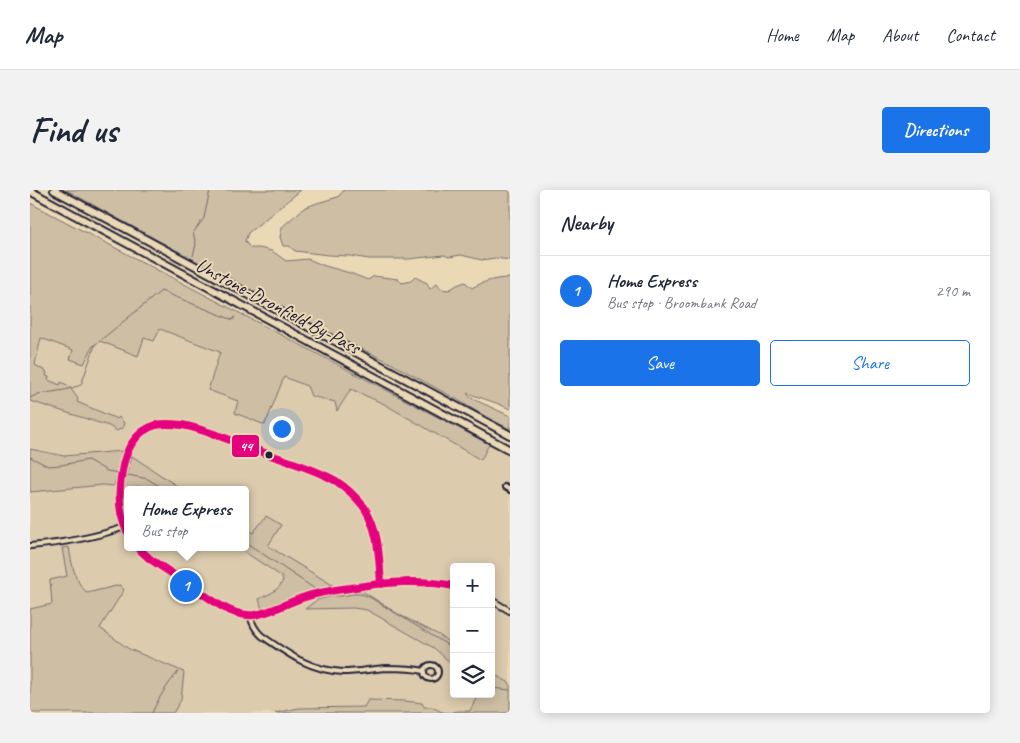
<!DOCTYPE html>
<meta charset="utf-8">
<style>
body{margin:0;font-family:Caveat,sans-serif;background:#f2f2f3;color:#1f2937}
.controls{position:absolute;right:15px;bottom:15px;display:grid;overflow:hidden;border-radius:5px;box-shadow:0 2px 12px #0003}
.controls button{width:45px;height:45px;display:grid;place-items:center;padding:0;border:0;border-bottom:1px solid #e0e1e3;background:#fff;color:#1f2937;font:25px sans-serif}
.you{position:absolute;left:251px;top:238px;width:18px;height:18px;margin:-12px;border:4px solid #fff;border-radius:50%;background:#1a73e8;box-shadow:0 0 0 8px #1a73e833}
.badge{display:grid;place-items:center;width:32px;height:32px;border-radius:50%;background:#1a73e8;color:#fff;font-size:16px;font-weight:700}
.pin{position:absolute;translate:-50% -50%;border:2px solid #fff;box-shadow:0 1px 5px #0006}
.popup{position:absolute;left:94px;top:296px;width:125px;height:65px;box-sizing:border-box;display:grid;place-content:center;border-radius:5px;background:#fff;filter:drop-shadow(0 1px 4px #0005);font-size:16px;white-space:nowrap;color:#747a83}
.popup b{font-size:19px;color:#1f2937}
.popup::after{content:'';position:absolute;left:50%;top:100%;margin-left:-10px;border:10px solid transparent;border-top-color:#fff}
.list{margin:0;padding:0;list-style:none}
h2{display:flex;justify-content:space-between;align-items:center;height:65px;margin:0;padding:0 20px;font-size:21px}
h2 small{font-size:16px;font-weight:400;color:#747a83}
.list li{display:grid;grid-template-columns:32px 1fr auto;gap:15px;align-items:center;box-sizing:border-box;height:70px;padding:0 20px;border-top:1px solid #e0e1e3}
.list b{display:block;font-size:19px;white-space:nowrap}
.list p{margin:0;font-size:16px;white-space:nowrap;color:#747a83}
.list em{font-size:16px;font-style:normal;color:#747a83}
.actions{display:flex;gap:10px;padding:15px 20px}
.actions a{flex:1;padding:11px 0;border:1px solid #1a73e8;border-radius:5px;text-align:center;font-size:18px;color:#1a73e8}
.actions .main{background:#1a73e8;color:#fff}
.icon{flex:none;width:28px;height:28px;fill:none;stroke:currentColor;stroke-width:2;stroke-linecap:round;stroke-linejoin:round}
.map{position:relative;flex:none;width:480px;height:523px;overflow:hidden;border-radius:5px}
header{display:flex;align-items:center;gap:30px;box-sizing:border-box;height:70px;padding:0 25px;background:#fff;border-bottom:1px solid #e0e1e3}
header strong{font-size:24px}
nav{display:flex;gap:28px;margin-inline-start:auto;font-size:18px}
.intro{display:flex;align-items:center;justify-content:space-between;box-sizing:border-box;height:120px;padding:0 30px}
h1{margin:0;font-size:35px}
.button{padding:12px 22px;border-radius:5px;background:#1a73e8;color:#fff;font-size:18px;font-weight:700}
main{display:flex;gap:30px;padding:0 30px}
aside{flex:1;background:#fff;border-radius:5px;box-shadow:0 2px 12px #0003}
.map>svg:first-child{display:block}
.built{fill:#dccbad;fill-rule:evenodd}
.green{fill:#cebea4;stroke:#787070}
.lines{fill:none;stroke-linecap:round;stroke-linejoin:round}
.stream{stroke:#726a6c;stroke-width:1}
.minor-casing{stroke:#22223b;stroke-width:8}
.tertiary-casing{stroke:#22223b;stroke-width:8}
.trunk-casing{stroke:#22223b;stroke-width:10}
.minor{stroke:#ebd9b6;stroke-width:4}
.tertiary{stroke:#ebd9b6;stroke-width:4.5}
.trunk{stroke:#ebd9b6;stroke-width:6}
.bus-1-casing{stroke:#ebd9b6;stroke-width:11}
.bus-1{stroke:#e5007d;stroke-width:8}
.bus-dot{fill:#22223b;stroke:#ebd9b6;stroke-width:2}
.labels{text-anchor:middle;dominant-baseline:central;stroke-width:4;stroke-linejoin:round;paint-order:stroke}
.street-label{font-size:20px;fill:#22223b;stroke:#ebd9b6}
.line-badge{stroke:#ebd9b6;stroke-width:2}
.badge-label{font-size:14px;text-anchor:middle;font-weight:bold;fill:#fff}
</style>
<header>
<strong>Map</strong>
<nav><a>Home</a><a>Map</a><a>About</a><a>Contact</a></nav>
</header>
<div class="intro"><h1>Find us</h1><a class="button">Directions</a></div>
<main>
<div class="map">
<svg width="480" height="523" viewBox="0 0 480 523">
<rect width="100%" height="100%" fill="#ebd9b6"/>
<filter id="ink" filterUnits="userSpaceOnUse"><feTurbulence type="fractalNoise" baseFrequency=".02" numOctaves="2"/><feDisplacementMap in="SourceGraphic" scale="10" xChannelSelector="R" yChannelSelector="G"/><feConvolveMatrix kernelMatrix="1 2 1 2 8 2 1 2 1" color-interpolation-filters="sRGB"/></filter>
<g filter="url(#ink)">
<path class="built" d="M17,127L105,129L124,151L130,139L190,162L277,196L305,212L307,220L321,199L354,214L451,270L459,254L480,266V493L461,483V377H424V456L409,445L368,424L329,399L276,418H323L337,420L404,458L424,476V504H448L440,521H428L419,523L412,522L402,517H394L392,513L374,511L338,510L334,517L269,518L245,523H143L154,482L0,419V302L73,295L84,296L91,261L34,266L0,259V203L3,184ZM97,300H215V357H97Z"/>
<path class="green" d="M36,0H271L218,43L215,51L220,58H229L242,61L256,71L278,69L295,76L320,83L338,90L344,86L368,89L372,93L381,91L385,87L397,93L400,99L407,93L411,99L419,100L427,95L435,92L442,98C454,91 466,88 480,88V219L469,214L437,203L441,208L480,226V239L459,229L428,210L355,170L300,144L193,84L163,70Z
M314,0H480V70L465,68L452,70L431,65L419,67L414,65L379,69H339L320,66L298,65L265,61L259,56H253L250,47L252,37L260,30L274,18L287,13L308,7Z
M0,13L459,254L451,270L354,214L321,199L307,221L305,212L281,206L277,196L254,187L235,235L205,223L208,211L178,200L190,162L130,139L124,151L114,148L108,166L70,151L63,156L54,174L40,169L43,160L11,148L5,175L17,182L16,186L19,187L18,190L30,195L31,192L39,196L48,209L47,212L87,229L89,227L94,233L93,237L87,241L79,236L0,211Z
M0,259L34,266L92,261L84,296L73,295L0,302Z
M102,266L153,300H113L108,296L105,300H97V307L94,305L95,292Z
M236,326L251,335L238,356L304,396L263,408L232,419L229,409C239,404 249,401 253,390L251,386L207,357H215V338L223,343Z
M39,357C42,375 44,390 57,403L90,395L94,400L70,438L99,459L154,482L151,510L143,523H0V419L22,414L20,390L37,386L32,358Z
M329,399L368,424L409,445L424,456V476L404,458L337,420L323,418L275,419L287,410Z
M461,483L480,493V523H245L269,518L334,517L338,510L374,511L392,513L394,517H402L412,522L419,523L428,521H440L448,504H461Z"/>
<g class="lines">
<path class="stream" d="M163,66L166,54L163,43L174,28L180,0
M72,149L131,101L203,130L205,127
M0,208L8,204L35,200L51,195L65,155
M0,267L18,276L31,275L58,270L77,281L89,283
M93,284L118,289L135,300
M215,352L285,399L290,401
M296,403C311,410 315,403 329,404C333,404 337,406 341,408L424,459
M461,496L462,498L480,500
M122,523C129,507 137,495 148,482"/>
<defs>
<path id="minor" d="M475,297L480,300
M0,356C34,353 63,348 95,337
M220,425C222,434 225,440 232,446C258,464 279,480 313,482C327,482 341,479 356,478C369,478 382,478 394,481
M394 482a7 7 0 1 1 14 0a7 7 0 1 1-14 0Z"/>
<path id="tertiary" d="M97,341C86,321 89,296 93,274C97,254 111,236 133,234C156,232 185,245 207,253C234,263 262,273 289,283C313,293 335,310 343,336C349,354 349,375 351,394
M107,357L120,369L191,416C199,421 210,426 220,425C234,425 247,417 260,412C265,410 270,409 275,407C296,401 318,398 339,395C368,392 395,389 424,396
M461,410L480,421"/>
<path id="trunk" d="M24,0L480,245
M0,1L480,260"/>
</defs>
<use href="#minor" class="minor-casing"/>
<use href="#tertiary" class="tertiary-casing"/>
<use href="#trunk" class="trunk-casing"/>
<use href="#minor" class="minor"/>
<use href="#tertiary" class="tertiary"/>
<use href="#trunk" class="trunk"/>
<defs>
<path id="bus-1" d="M97,341C88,322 88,302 92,281C95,261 105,241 126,235C134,233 144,234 152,235C179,240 206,253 232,262C256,271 283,278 306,291C317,298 326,307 334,317C349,339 349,368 351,394
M107,357L120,369L191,416C201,422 212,426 224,425C241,423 258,412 275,407C289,402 305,400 320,398C355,392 389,389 424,396"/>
</defs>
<use href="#bus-1" class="bus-1-casing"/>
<use href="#bus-1" class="bus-1"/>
</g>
</g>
<circle class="bus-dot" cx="239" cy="265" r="4.5"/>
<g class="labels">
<g class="street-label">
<text transform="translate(248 116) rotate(28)">Unstone-Dronfield By-Pass</text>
</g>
</g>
<rect class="line-badge" x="201" y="244" width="29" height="24" rx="5" fill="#e5007d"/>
<g class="badge-label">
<text x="216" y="261">44</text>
</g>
</svg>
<div class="controls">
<button>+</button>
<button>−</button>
<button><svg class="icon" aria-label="layers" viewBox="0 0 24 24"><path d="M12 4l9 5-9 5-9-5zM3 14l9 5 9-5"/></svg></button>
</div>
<div class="you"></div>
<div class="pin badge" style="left:156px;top:396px">1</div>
<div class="popup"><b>Home Express</b>Bus stop</div>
</div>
<aside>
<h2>Nearby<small></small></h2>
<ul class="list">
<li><span class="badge">1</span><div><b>Home Express</b><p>Bus stop · Broombank Road</p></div><em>290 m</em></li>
</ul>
<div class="actions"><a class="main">Save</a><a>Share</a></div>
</aside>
</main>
